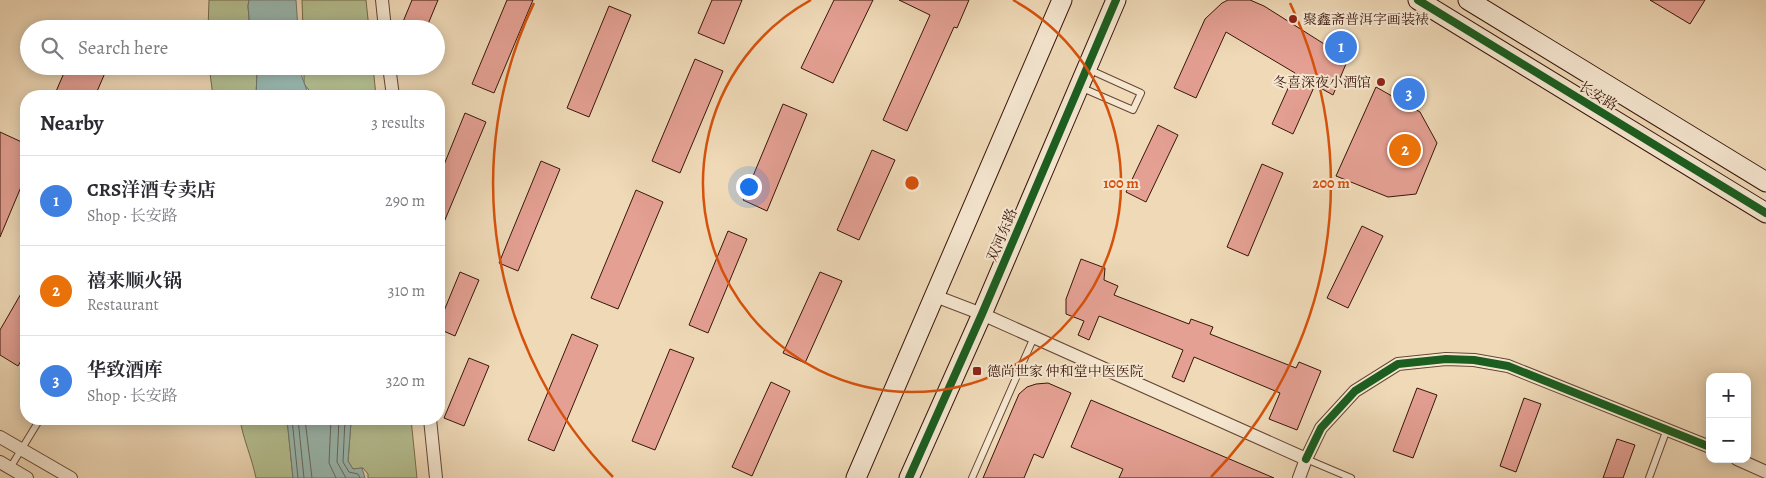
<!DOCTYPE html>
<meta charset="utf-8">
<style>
body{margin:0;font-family:Alegreya,"Noto Serif SC",serif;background:#f7f7f7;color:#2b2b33}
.controls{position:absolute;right:15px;bottom:15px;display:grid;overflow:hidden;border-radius:10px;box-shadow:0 2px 12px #0003}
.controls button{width:45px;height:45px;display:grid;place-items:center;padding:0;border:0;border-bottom:1px solid #e1e1e2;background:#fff;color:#2b2b33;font:25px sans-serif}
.you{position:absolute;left:748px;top:186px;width:18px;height:18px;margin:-12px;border:4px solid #fff;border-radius:50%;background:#1a73e8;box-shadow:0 0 0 8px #1a73e833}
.badge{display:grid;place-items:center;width:32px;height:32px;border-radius:50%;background:#b45309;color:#fff;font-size:16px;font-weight:700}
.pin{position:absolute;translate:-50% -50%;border:2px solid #fff;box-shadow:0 1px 5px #0006}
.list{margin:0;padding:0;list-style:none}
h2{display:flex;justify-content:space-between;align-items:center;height:65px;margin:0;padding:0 20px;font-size:21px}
h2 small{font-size:16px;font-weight:400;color:#7c7c81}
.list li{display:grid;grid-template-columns:32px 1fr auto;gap:15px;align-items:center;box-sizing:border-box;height:90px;padding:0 20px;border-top:1px solid #e1e1e2}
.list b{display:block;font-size:19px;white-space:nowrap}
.list p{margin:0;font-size:16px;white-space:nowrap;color:#7c7c81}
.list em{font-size:16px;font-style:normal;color:#7c7c81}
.icon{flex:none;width:28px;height:28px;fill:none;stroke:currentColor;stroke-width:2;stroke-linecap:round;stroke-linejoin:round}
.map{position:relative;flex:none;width:1766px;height:478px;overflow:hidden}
.search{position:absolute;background:#fff;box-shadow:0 2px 12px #0003;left:20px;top:20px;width:425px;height:55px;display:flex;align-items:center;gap:12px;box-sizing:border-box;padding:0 18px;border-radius:28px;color:#7c7c81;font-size:19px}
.panel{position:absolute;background:#fff;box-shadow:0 2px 12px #0003;left:20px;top:90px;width:425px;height:335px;border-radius:20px}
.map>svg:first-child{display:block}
.green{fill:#b5c092;stroke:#766b4e}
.water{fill:#9abab2;stroke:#73786e}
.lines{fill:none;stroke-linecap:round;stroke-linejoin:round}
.shore{stroke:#69685e;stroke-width:1}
.building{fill:#e4a093;stroke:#381609}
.lane-casing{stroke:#664734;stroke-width:8}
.street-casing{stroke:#664734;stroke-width:14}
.secondary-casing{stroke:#381609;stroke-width:21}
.lane{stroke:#f5e6d0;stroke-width:6}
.street{stroke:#f5e6d0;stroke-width:12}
.secondary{stroke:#f5e6d0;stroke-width:19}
.cycleway-casing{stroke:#f5e6d0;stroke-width:11}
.cycleway{stroke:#1b5e20;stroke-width:8}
.ring{fill:none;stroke:#d6520c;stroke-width:2.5}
.poi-dot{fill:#8f2418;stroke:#f5e6d0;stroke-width:2}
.labels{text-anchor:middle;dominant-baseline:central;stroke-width:4;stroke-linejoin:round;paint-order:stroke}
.poi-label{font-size:14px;fill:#381609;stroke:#f5e6d0;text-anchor:start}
.street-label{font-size:14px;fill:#381609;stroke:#f5e6d0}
.centre{fill:#d6520c;stroke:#f5e6d0;stroke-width:2.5}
.ring-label{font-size:15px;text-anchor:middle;font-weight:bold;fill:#d6520c;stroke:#f5e6d0;stroke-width:4;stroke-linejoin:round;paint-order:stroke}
</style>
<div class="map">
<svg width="1766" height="478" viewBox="0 0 1766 478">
<rect width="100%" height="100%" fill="#efd9b7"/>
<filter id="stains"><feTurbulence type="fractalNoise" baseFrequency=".004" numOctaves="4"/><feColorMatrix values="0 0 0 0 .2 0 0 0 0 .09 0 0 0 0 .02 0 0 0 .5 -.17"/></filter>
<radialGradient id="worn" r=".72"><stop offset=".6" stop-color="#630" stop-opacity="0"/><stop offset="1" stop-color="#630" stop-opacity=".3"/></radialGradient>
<path class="green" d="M209,0H249L248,6L250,29H208Z
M302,0H366L369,29H303Z
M209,66H256L257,74L256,96H213Z
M304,66H373L376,96H314L304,84Z
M240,419H287L293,478H256C252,458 243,439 240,419Z
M348,419H411L417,478H368V474L363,468L353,469L348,461L351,422Z"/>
<path class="water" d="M249,0H296L298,29H250L248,6Z
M256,66H301L302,77L309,96H256L257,74Z
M287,419H348L351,422L348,461L353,469L362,468L365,478H293Z"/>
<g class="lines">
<path class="shore" d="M292,419L298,478
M298,419L304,478
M305,419L312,478
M331,419L329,463L336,478
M339,419L337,462L346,478
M345,419L343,462L349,472L358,474L360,478"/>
</g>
<path class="building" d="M412,0H438L426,29H400Z
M507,0H533L494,93L472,84Z
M712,0H742L724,44L698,33Z
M834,0H873L833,83L801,68Z
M899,0H969L957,28L954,27L907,131L883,120L930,15Z
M1228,0H1250L1264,6L1348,59L1333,95L1315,85L1293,134L1272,124L1295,73L1226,32L1196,98L1174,88L1205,19L1222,3Z
M1650,0H1705L1690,24Z
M609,6L631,15L589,117L567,108Z
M695,59L723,71L680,173L652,161Z
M67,66H108L95,96H54Z
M1376,87L1420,112L1437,143L1416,194L1388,197L1336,176Z
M783,104L807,114L767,211L743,200Z
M465,113L486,122L439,234V177Z
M1158,125L1178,135L1146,202L1126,192Z
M0,132L26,144V175L0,237Z
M872,150L895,160L859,240L837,230Z
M541,161L560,169L518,271L499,263Z
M1262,164L1283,173L1248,256L1227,247Z
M636,190L663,202L618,309L591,298Z
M1362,226L1383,236L1348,308L1327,298Z
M728,231L747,239L708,333L689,325Z
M1081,259L1105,268L1104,280L1118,286L1114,295L1189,324L1191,319L1213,327L1210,334L1296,368L1299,362L1321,371L1297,430L1269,419L1280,393L1194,357L1184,382L1172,377L1183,350L1099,316L1089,340L1078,335L1084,321L1066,314V299Z
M460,272L479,280L455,336L439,329V323Z
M820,272L842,281L805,363L783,353Z
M26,285V352L18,366L0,355V330Z
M572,334L598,345L554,451L528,440Z
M670,349L694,358L655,450L632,441Z
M469,358L489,366L464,426L444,418Z
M771,382L790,391L752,476L732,467Z
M1048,383L1071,393L1043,458L1034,454L1024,478H983L1019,394L1027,387L1036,384Z
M1417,388L1437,395L1413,458L1393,451Z
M1524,398L1541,404L1516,472L1500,466Z
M1091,400L1274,478H1119L1123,469L1071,447Z
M1617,439L1635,445L1623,478H1603Z"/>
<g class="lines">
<defs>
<path id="lane" d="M1080,87L1133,110L1141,93L1088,69
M1306,459L1351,478
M10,468L40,419
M972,478L1034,337
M1649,478L1667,429"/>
<path id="street" d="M382,0L385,29
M389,66L393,96
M935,296L982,314L1306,459L1299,478
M430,419L436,478
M0,437L71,478
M1306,459L1321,428L1355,391L1398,364L1446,359L1474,360L1508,366L1710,447
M1737,459L1766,472
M0,462L27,478"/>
<path id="secondary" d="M1418,0L1766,213
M1468,0L1766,182
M856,478L1062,0
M909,478L982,314L1116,0"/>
</defs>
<use href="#lane" class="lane-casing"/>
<use href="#street" class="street-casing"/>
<use href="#secondary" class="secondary-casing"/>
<use href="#lane" class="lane"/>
<use href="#street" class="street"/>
<use href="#secondary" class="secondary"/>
<defs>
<path id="cycleway" d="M1418,0L1766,213
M1306,459L1321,428L1355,391L1398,364L1446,359L1474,360L1508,366L1710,447
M909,478L982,314L1116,0"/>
</defs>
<use href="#cycleway" class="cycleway-casing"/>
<use href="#cycleway" class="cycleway"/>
</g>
<g class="ring">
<path d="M1013 0A209 209 0 1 1 811 0"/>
<path d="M613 477A419 419 0 0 1 534 3M1290 3A419 419 0 0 1 1211 477"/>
</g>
<g class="poi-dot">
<circle cx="1293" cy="19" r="5"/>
<circle cx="1381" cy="82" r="5"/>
<rect x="972" y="366" width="10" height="10" rx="2.5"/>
</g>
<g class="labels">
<g class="poi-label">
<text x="1303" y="19">聚鑫斋普洱字画装裱</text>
<text x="1371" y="82" text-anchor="end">冬喜深夜小酒馆</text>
<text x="987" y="371">德尚世家 仲和堂中医医院</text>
</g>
<g class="street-label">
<text transform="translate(1598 96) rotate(31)">长安路</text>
<text transform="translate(1002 235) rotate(-67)">双河东路</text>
</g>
</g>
<circle cx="912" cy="183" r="8" class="centre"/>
<g class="ring-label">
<text x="1121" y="188">100 m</text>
<text x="1331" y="188">200 m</text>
</g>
<rect width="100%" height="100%" filter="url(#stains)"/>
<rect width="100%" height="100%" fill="url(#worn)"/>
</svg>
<div class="controls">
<button>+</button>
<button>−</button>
</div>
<div class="you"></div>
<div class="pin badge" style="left:1341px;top:47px;background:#3f7fe0">1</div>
<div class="pin badge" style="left:1405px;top:150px;background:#e8710a">2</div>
<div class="pin badge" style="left:1409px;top:94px;background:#3f7fe0">3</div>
<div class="search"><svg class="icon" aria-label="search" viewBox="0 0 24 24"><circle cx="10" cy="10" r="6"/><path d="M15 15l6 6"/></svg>Search here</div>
<section class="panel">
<h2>Nearby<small>3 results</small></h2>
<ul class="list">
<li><span class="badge" style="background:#3f7fe0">1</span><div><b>CRS洋酒专卖店</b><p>Shop · 长安路</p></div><em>290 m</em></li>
<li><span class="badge" style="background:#e8710a">2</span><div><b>禧来顺火锅</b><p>Restaurant</p></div><em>310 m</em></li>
<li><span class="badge" style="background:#3f7fe0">3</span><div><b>华致酒库</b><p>Shop · 长安路</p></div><em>320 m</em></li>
</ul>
</section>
</div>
